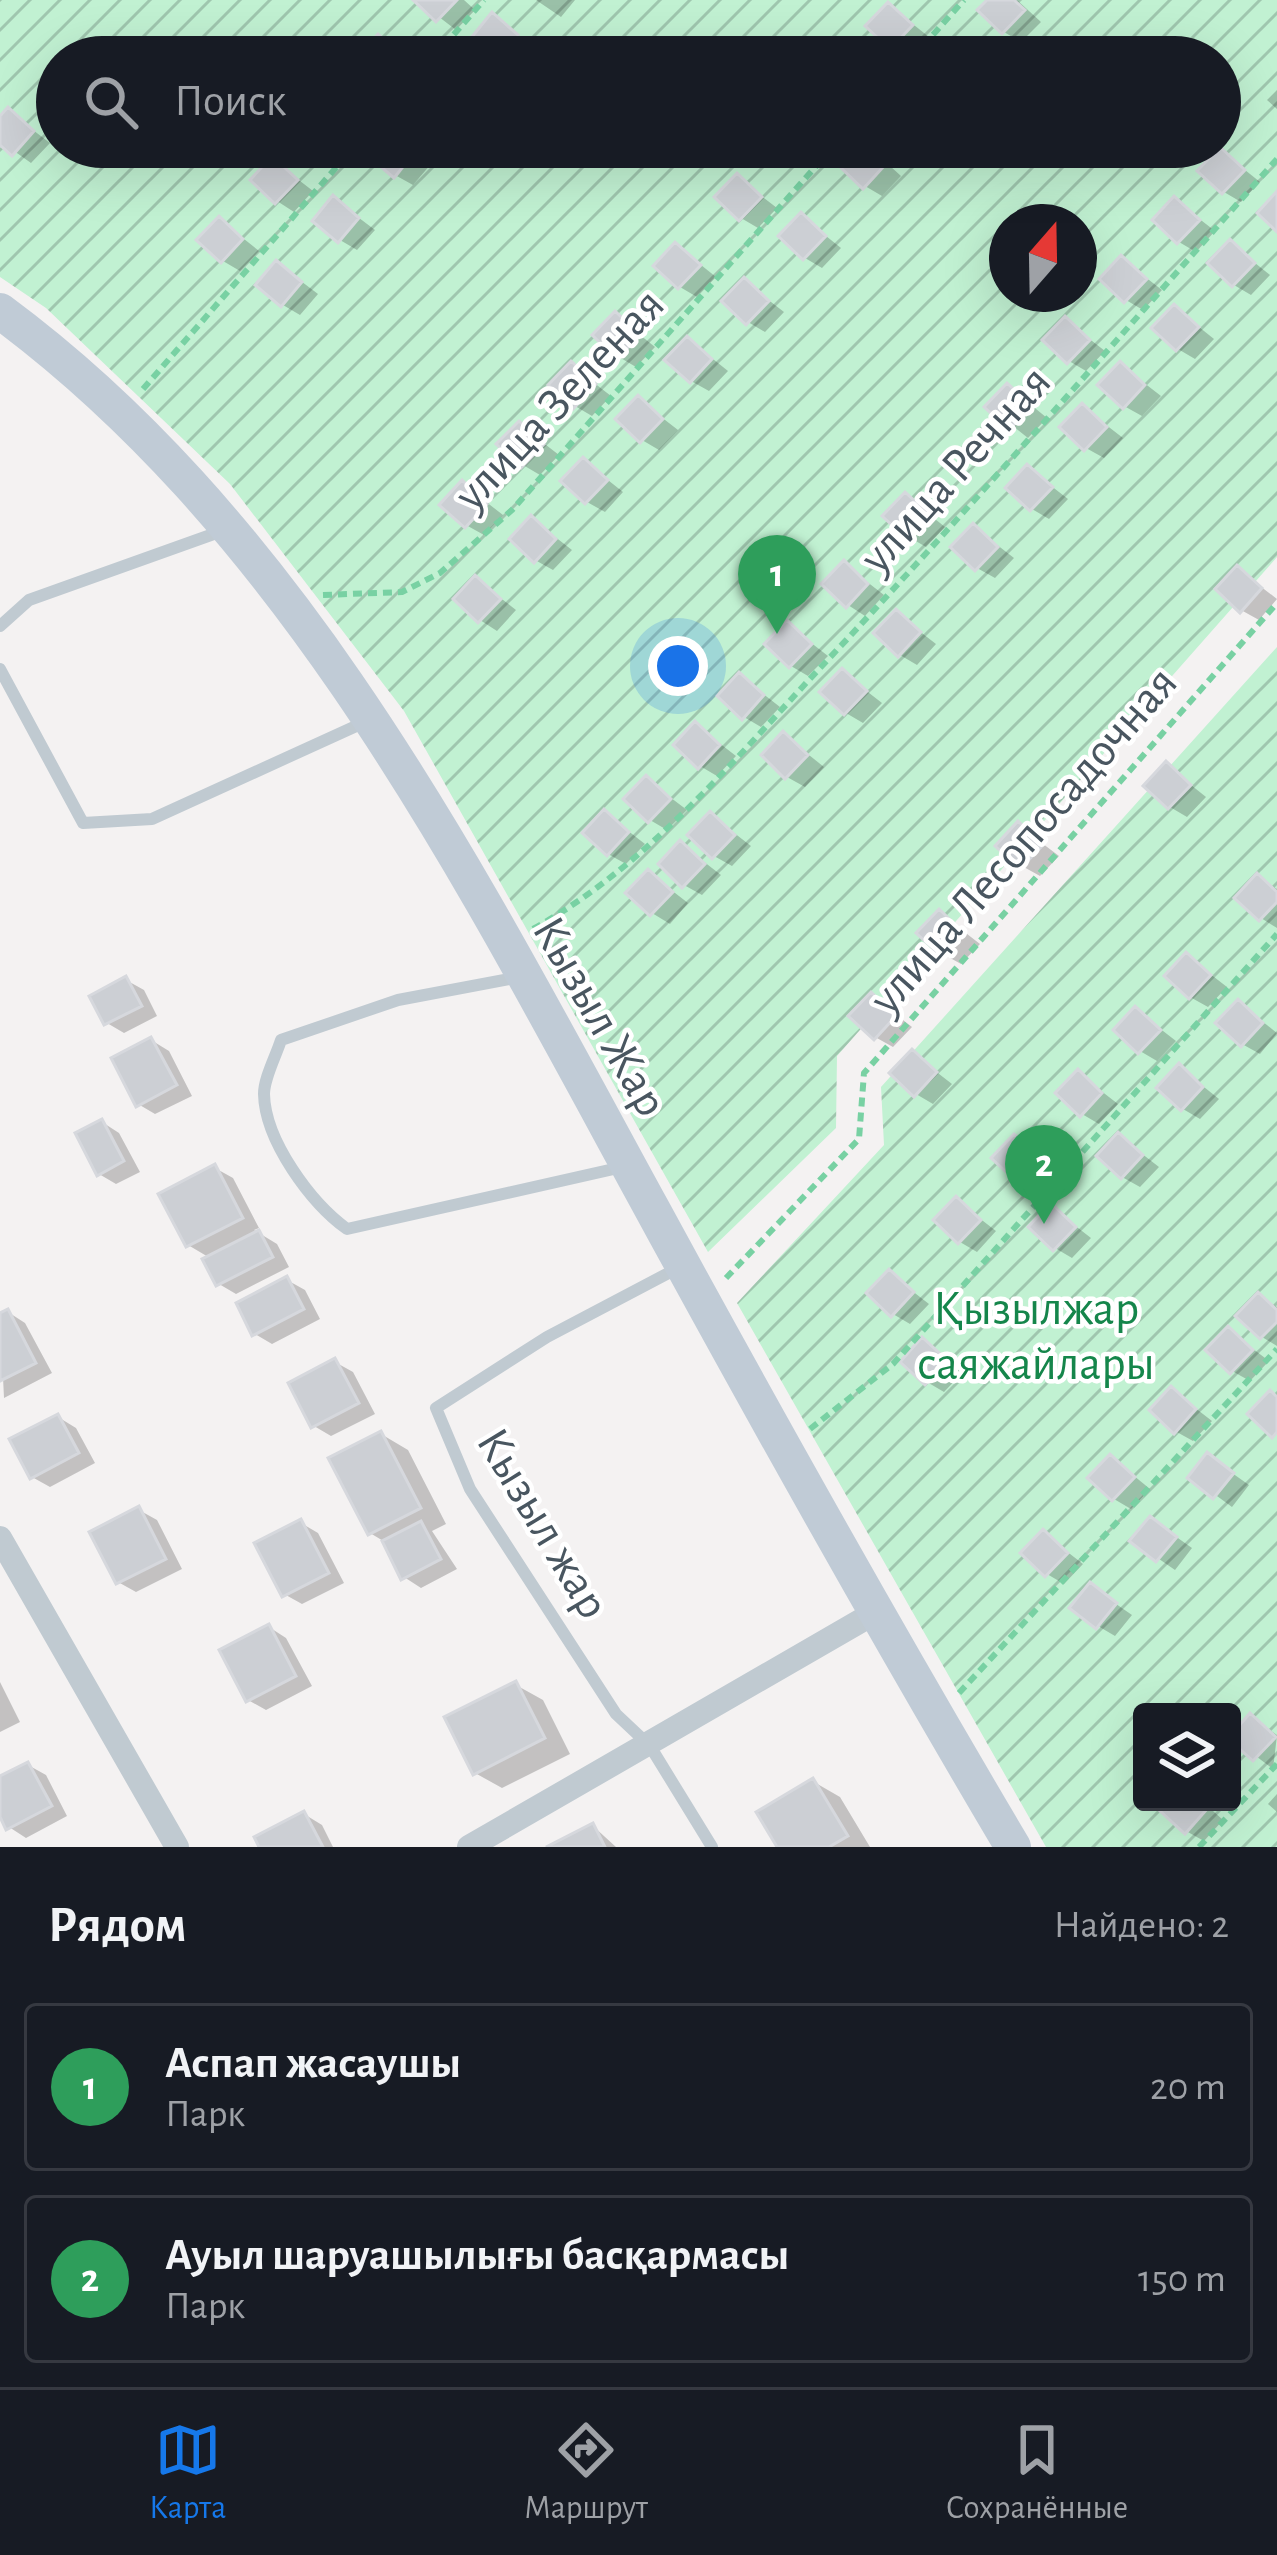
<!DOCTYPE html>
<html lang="ru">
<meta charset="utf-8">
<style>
body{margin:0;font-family:"Alegreya Sans",sans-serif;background:#20242c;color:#f1f3f6}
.controls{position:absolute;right:36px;bottom:36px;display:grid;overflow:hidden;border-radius:12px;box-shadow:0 12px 48px #0002}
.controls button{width:108px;height:108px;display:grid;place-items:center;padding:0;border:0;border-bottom:3px solid #363941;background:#171b24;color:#f1f3f6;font:60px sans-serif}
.compass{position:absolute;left:989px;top:204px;width:108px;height:108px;border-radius:50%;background:#171b24;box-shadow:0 12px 48px #0002;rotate:20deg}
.you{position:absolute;left:678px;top:666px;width:42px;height:42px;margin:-30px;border:9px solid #fff;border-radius:50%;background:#1a73e8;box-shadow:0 0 0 18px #1a73e833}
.badge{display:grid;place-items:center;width:78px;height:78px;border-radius:50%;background:#1678ea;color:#fff;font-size:39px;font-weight:700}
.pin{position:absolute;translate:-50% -99px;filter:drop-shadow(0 3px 6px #0008)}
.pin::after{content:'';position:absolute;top:63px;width:42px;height:36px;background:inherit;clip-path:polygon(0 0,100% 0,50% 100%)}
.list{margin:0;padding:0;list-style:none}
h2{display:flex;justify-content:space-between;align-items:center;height:156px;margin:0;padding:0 48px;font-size:51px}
h2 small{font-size:39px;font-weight:400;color:#9ea1a6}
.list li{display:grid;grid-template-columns:78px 1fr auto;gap:36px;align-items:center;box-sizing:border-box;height:168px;margin:0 24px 24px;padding:0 24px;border:3px solid #363941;border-radius:12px}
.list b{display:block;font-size:45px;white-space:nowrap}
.list p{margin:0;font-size:39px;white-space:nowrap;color:#9ea1a6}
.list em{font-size:39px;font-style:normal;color:#9ea1a6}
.icon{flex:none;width:66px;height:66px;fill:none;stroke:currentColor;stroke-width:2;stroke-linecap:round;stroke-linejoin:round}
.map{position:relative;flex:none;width:1277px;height:1847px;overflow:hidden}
.search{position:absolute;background:#171b24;box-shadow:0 12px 48px #0002;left:36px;right:36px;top:36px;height:132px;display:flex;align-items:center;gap:30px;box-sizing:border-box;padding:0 42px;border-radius:66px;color:#9ea1a6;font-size:45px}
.sheet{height:540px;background:#171b24}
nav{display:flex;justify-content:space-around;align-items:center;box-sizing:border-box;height:168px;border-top:3px solid #363941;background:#171b24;font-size:33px;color:#9ea1a6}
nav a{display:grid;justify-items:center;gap:6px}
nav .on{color:#1678ea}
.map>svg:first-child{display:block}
.garden{fill:url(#garden-furrows);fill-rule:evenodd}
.shadow{fill:#0003}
.building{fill:#cccfd4;stroke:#d6d8dd;stroke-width:3}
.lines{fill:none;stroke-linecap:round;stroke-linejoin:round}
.path{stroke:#78d1a3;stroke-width:6;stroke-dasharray:9 6;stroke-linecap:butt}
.lane{stroke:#c0cad1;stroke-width:12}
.street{stroke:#c0cad1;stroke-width:24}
.secondary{stroke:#c0cbd6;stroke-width:36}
.labels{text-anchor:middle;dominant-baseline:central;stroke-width:9;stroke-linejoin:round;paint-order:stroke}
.street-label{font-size:48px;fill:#495660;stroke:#fff}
.park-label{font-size:48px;fill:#15864b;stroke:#fff}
</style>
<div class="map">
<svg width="1277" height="1847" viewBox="0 0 1277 1847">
<defs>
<pattern id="garden-furrows" width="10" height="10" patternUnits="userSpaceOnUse" patternTransform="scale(3)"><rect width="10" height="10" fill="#c1f1d2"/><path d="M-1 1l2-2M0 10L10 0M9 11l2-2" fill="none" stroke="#9fc6ae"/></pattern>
</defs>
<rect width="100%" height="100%" fill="#f4f2f2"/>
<path class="garden" d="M0,0H1277V557L837,1056L836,1128L708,1252L404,711L230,484L46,308L0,277ZM57,57H1220V147H57ZM1007,222H1079V294H1007Z
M1277,647V1847H1046L737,1303L884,1145L881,1087ZM1142,1712H1232V1802H1142Z"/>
<path class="shadow" d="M417,0H464L475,10L456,30Z
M536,0H575L561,17Z
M991,0H1017L1041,22L1021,42L1004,32Z
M889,5L929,37L910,57L870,26Z
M493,16L534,47L525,57H498L475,38Z
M1277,90V109L1267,100Z
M8,111L50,143L31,163L0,141V120Z
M378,147H410L431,164L413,185L395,175Z
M782,147H829L830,148L811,168Z
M859,147L878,155L901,176L882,196L865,186Z
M1220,150L1260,182L1241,202L1224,192Z
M273,160L313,191L294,212L277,201Z
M737,177L777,208L758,228L741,218Z
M334,199L375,230L357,250L340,240Z
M1175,200L1215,231L1196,252L1179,242Z
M801,216L841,248L822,268L805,258Z
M219,219L259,251L240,271L223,261Z
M1230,243L1270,275L1251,295L1234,285Z
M676,245L716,277L697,297L680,287Z
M1122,259L1162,290L1143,310L1126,300Z
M277,263L318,294L300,315L283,305Z
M744,281L784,312L765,332L748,322Z
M1174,307L1214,339L1195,359L1178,349Z
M615,315L655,347L636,367L619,357Z
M1065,320L1105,351L1086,371L1069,361Z
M688,339L728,371L709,391L691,381Z
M571,365L611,396L592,416L575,406Z
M1121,365L1161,396L1142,416L1124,406Z
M1008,386L1047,418L1028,438L988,406Z
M638,399L678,430L659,450L642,440Z
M1083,407L1123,438L1104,458L1086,448Z
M519,424L559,455L540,475L523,465Z
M584,461L623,492L605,512L587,502Z
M1028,468L1068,499L1049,519L1032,509Z
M463,484L503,515L484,535L466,525Z
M905,495L945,527L926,547L909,537Z
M532,519L572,550L553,570L535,560Z
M974,527L1014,558L995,578L977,568Z
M844,564L884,595L865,616L848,605Z
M1238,569L1277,599L1259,620L1241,610Z
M476,579L516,610L497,631L480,620Z
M896,613L936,644L917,665L900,655Z
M787,624L828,656L808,676L791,666Z
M842,672L882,703L863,723L846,713Z
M740,676L780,707L761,727L744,717Z
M696,725L736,756L717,776L700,766Z
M784,735L824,767L805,787L787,777Z
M1166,765L1206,797L1187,817L1170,807Z
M646,779L687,810L667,830L650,820Z
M605,813L645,844L626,864L608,854Z
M711,815L751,846L732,866L714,856Z
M1018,825L1059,856L1040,876L1022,866Z
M681,844L721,875L702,895L684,885Z
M648,872L688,903L670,924L652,913Z
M1257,877L1277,889V928L1261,918Z
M940,913L980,944L961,964L943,954Z
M1187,956L1227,987L1208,1007L1190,997Z
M126,980L144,990L157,1016L124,1033L107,1023Z
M872,996L912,1027L893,1047L875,1037Z
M1239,1003L1277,1033L1260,1054L1242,1044Z
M1136,1010L1176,1041L1157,1061L1140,1051Z
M151,1040L169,1051L192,1096L155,1114L138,1104Z
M912,1053L952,1084L933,1104L916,1094Z
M1179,1067L1219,1099L1200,1119L1183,1109Z
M1078,1073L1118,1104L1099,1124L1082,1114Z
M102,1122L119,1133L140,1172L116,1184L99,1174Z
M1119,1136L1159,1167L1140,1187L1122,1177Z
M1015,1138L1055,1169L1036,1189L1019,1179Z
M215,1168L233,1178L259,1228L254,1230L277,1244L289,1267L236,1294L219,1284L210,1258L188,1245Z
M956,1200L996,1231L977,1252L960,1242Z
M1051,1207L1091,1238L1072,1258L1055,1248Z
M889,1273L929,1304L910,1324L893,1314Z
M287,1280L305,1290L320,1319L272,1344L255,1334Z
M1258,1296L1277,1307V1346L1262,1337Z
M8,1312L25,1323L52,1373L4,1398L0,1316Z
M1228,1330L1269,1361L1250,1381L1232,1371Z
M923,1341L963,1372L944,1392L927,1382Z
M335,1362L353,1372L375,1414L331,1436L314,1426Z
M1172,1390L1212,1421L1193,1441L1175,1431Z
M58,1417L76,1428L95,1463L50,1487L32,1477Z
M381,1434L408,1450L446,1524L432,1531L457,1569L421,1588L404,1577L385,1542L370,1533Z
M1208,1456L1249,1485L1232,1507L1191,1477Z
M1111,1457L1150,1489L1131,1509L1114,1499Z
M139,1510L157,1520L182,1569L136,1592L118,1582Z
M1151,1519L1192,1548L1175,1570L1133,1541Z
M301,1523L318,1533L344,1583L302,1604L284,1594Z
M1043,1533L1083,1564L1064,1584L1047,1574Z
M1090,1586L1132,1615L1115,1636L1098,1626Z
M269,1627L286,1638L312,1686L266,1710L248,1700Z
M0,1682L20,1722L0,1732Z
M516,1685L543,1700L570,1754L502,1788L475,1773Z
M1251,1717L1277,1735L1273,1769L1232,1738Z
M28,1765L46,1775L67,1816L26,1838L9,1827L0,1811V1780Z
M814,1782L840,1797L870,1847H781Z
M1277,1794V1812L1268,1804Z
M1171,1802H1203L1223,1820L1204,1841L1186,1831Z
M304,1814L322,1825L333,1847H263Z
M593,1826L616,1847H553Z"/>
<path class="building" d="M413,0H457L436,22Z
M987,0H1014L1025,10L1002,34L977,10Z
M888,2L913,25L890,49L865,26Z
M492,12L518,35L499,57L471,38Z
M378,34L402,57H356Z
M8,107L34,131L12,156L0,145V116Z
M374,147H409L415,152L394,178L367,155Z
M855,147H867L885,165L863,189L838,165Z
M1220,147L1245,170L1222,194L1197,171Z
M272,156L298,180L275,204L250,180Z
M737,173L762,197L739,221L714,197Z
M1277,191V232L1257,213Z
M333,195L359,218L338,243L312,221Z
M1174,196L1200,220L1177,244L1152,220Z
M801,212L826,236L803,260L778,236Z
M219,216L243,239L221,263L196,240Z
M1230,239L1255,263L1232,287L1207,263Z
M675,242L701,265L678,289L653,266Z
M1121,255L1147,279L1124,303L1099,279Z
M276,260L302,282L281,307L255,285Z
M744,277L769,301L746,325L721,301Z
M1174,304L1199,327L1176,351L1151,328Z
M615,311L640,335L617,359L592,335Z
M1065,316L1090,340L1067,364L1042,340Z
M687,336L712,359L690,383L664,360Z
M571,361L596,384L573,409L548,385Z
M1120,361L1145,385L1123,409L1097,385Z
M1007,383L1032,406L1009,430L984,407Z
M638,395L663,419L640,443L615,419Z
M1082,403L1107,427L1084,451L1059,427Z
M519,421L544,444L521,468L496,444Z
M583,457L608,480L585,504L560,481Z
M1027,464L1053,487L1030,511L1005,488Z
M462,480L487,504L465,528L439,505Z
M905,492L930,515L907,539L882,516Z
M531,515L556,539L534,563L509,539Z
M973,523L998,547L975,571L950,547Z
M844,560L868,584L846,608L821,584Z
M1237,565L1262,588L1240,613L1215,589Z
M475,575L501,599L478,623L453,599Z
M896,609L921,632L898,657L873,633Z
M787,620L812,644L789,668L764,644Z
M842,668L867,691L844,715L819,692Z
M739,672L764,695L742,720L717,696Z
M695,721L720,745L698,769L673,745Z
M783,731L808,755L785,779L761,755Z
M1166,761L1191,785L1168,809L1143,786Z
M646,775L671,799L648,823L623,799Z
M604,809L629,832L607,856L582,833Z
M710,811L735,835L712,859L687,835Z
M1018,821L1043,845L1020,869L995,846Z
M680,840L705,864L682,888L658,864Z
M648,869L673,892L650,916L625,893Z
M1257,873L1277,892V902L1259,921L1234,898Z
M939,909L964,933L942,957L916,933Z
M1186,952L1211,975L1189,999L1164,976Z
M126,976L142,1006L104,1025L89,996Z
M871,992L896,1016L874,1040L848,1016Z
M1238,999L1263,1023L1241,1047L1215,1023Z
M1135,1006L1161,1030L1138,1054L1113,1030Z
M151,1037L177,1085L136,1107L111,1058Z
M912,1049L937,1072L914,1097L889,1073Z
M1179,1063L1203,1087L1181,1111L1156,1088Z
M1078,1069L1102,1093L1080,1117L1055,1093Z
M102,1119L124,1161L97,1176L75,1133Z
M1118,1132L1143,1155L1121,1179L1096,1156Z
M1014,1134L1039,1157L1017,1182L991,1158Z
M215,1164L243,1218L186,1247L158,1194Z
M956,1196L981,1220L958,1244L933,1220Z
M1051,1203L1076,1227L1053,1251L1028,1227Z
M259,1230L273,1257L216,1286L202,1259Z
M889,1269L914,1292L891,1317L866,1293Z
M287,1276L304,1309L252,1336L236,1303Z
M1258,1292L1277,1310V1322L1260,1339L1235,1316Z
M8,1309L36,1363L0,1381V1313Z
M1228,1326L1253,1350L1230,1374L1205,1350Z
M922,1337L948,1361L925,1385L900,1362Z
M335,1358L359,1403L311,1428L288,1383Z
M1171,1386L1196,1409L1174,1434L1149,1410Z
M1270,1390L1277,1397V1432L1272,1438L1247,1414Z
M58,1414L79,1453L30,1479L9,1439Z
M381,1431L421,1508L368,1535L328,1458Z
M1207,1452L1234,1473L1213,1499L1187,1478Z
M1110,1454L1135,1477L1112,1501L1087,1478Z
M139,1506L166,1559L116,1584L89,1532Z
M1150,1516L1177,1537L1156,1562L1129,1541Z
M301,1519L329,1573L282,1597L254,1543Z
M421,1521L441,1559L401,1580L382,1541Z
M1043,1529L1068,1553L1045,1577L1020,1553Z
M1090,1582L1117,1603L1096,1629L1069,1608Z
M269,1624L296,1676L246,1702L219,1650Z
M516,1681L545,1738L473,1775L444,1717Z
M1250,1713L1276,1737L1253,1761L1232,1742V1734Z
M28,1762L52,1806L6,1830L0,1817V1776Z
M813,1778L848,1836L829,1847H777L756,1812Z
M1167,1802H1200L1207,1809L1185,1834L1159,1810Z
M304,1811L323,1847H259L254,1837Z
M593,1823L605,1847H546Z"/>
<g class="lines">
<path class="path" d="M434,57L484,0
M913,57L964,0
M143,389L354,147
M323,595L402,592L440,573L512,510L833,147
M533,929C647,866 733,761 821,667C977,501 1126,329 1277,159
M726,1278L859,1139L864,1073L1277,603
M810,1429L893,1364L1277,934
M959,1693L1277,1349
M1199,1847L1277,1764"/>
<path class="lane" d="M0,626L29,600L222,531
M0,669L83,823L152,819L365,722
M520,977L398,1000L281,1040C276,1056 264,1078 264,1094C265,1141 311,1203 347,1229L627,1166
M680,1267L547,1337L436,1408L470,1489L616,1714L650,1746L712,1847"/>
<path class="street" d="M0,1538L177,1847
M469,1847L876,1612"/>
<path class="secondary" d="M0,311C300,533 476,887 651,1207C768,1422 888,1636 1013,1847"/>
</g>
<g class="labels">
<g class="street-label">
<text transform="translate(560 400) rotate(-47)">улица Зеленая</text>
<text transform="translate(956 470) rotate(-48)">улица Речная</text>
<text transform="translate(1024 841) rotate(-49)">улица Лесопосадочная</text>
<text transform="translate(599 1017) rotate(60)">Кызыл Жар</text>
<text transform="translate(542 1524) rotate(59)">Кызыл жар</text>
</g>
<g class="park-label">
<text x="1036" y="1310">Қызылжар<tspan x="1036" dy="55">саяжайлары</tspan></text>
</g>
</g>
</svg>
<div class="controls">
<button><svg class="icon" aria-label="layers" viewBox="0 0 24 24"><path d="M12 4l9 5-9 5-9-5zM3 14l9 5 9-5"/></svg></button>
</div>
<svg class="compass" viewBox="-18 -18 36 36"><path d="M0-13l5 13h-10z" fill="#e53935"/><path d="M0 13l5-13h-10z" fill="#9ea1a6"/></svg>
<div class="you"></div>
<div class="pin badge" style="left:777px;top:634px;background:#2e9e5b">1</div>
<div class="pin badge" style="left:1044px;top:1224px;background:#2e9e5b">2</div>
<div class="search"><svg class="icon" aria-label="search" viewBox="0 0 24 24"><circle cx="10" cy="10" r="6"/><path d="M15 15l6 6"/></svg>Поиск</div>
</div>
<section class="sheet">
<h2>Рядом<small>Найдено: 2</small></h2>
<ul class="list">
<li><span class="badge" style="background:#2e9e5b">1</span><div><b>Аспап жасаушы</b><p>Парк</p></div><em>20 m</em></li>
<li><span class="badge" style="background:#2e9e5b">2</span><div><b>Ауыл шаруашылығы басқармасы</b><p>Парк</p></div><em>150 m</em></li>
</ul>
</section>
<nav>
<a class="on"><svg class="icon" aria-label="map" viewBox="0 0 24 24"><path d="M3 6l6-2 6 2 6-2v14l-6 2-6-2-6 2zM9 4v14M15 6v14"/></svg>Карта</a>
<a><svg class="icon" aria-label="directions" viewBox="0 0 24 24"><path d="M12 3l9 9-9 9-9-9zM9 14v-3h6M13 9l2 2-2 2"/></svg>Маршрут</a>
<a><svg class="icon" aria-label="saved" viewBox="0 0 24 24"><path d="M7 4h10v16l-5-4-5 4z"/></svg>Сохранённые</a>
</nav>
